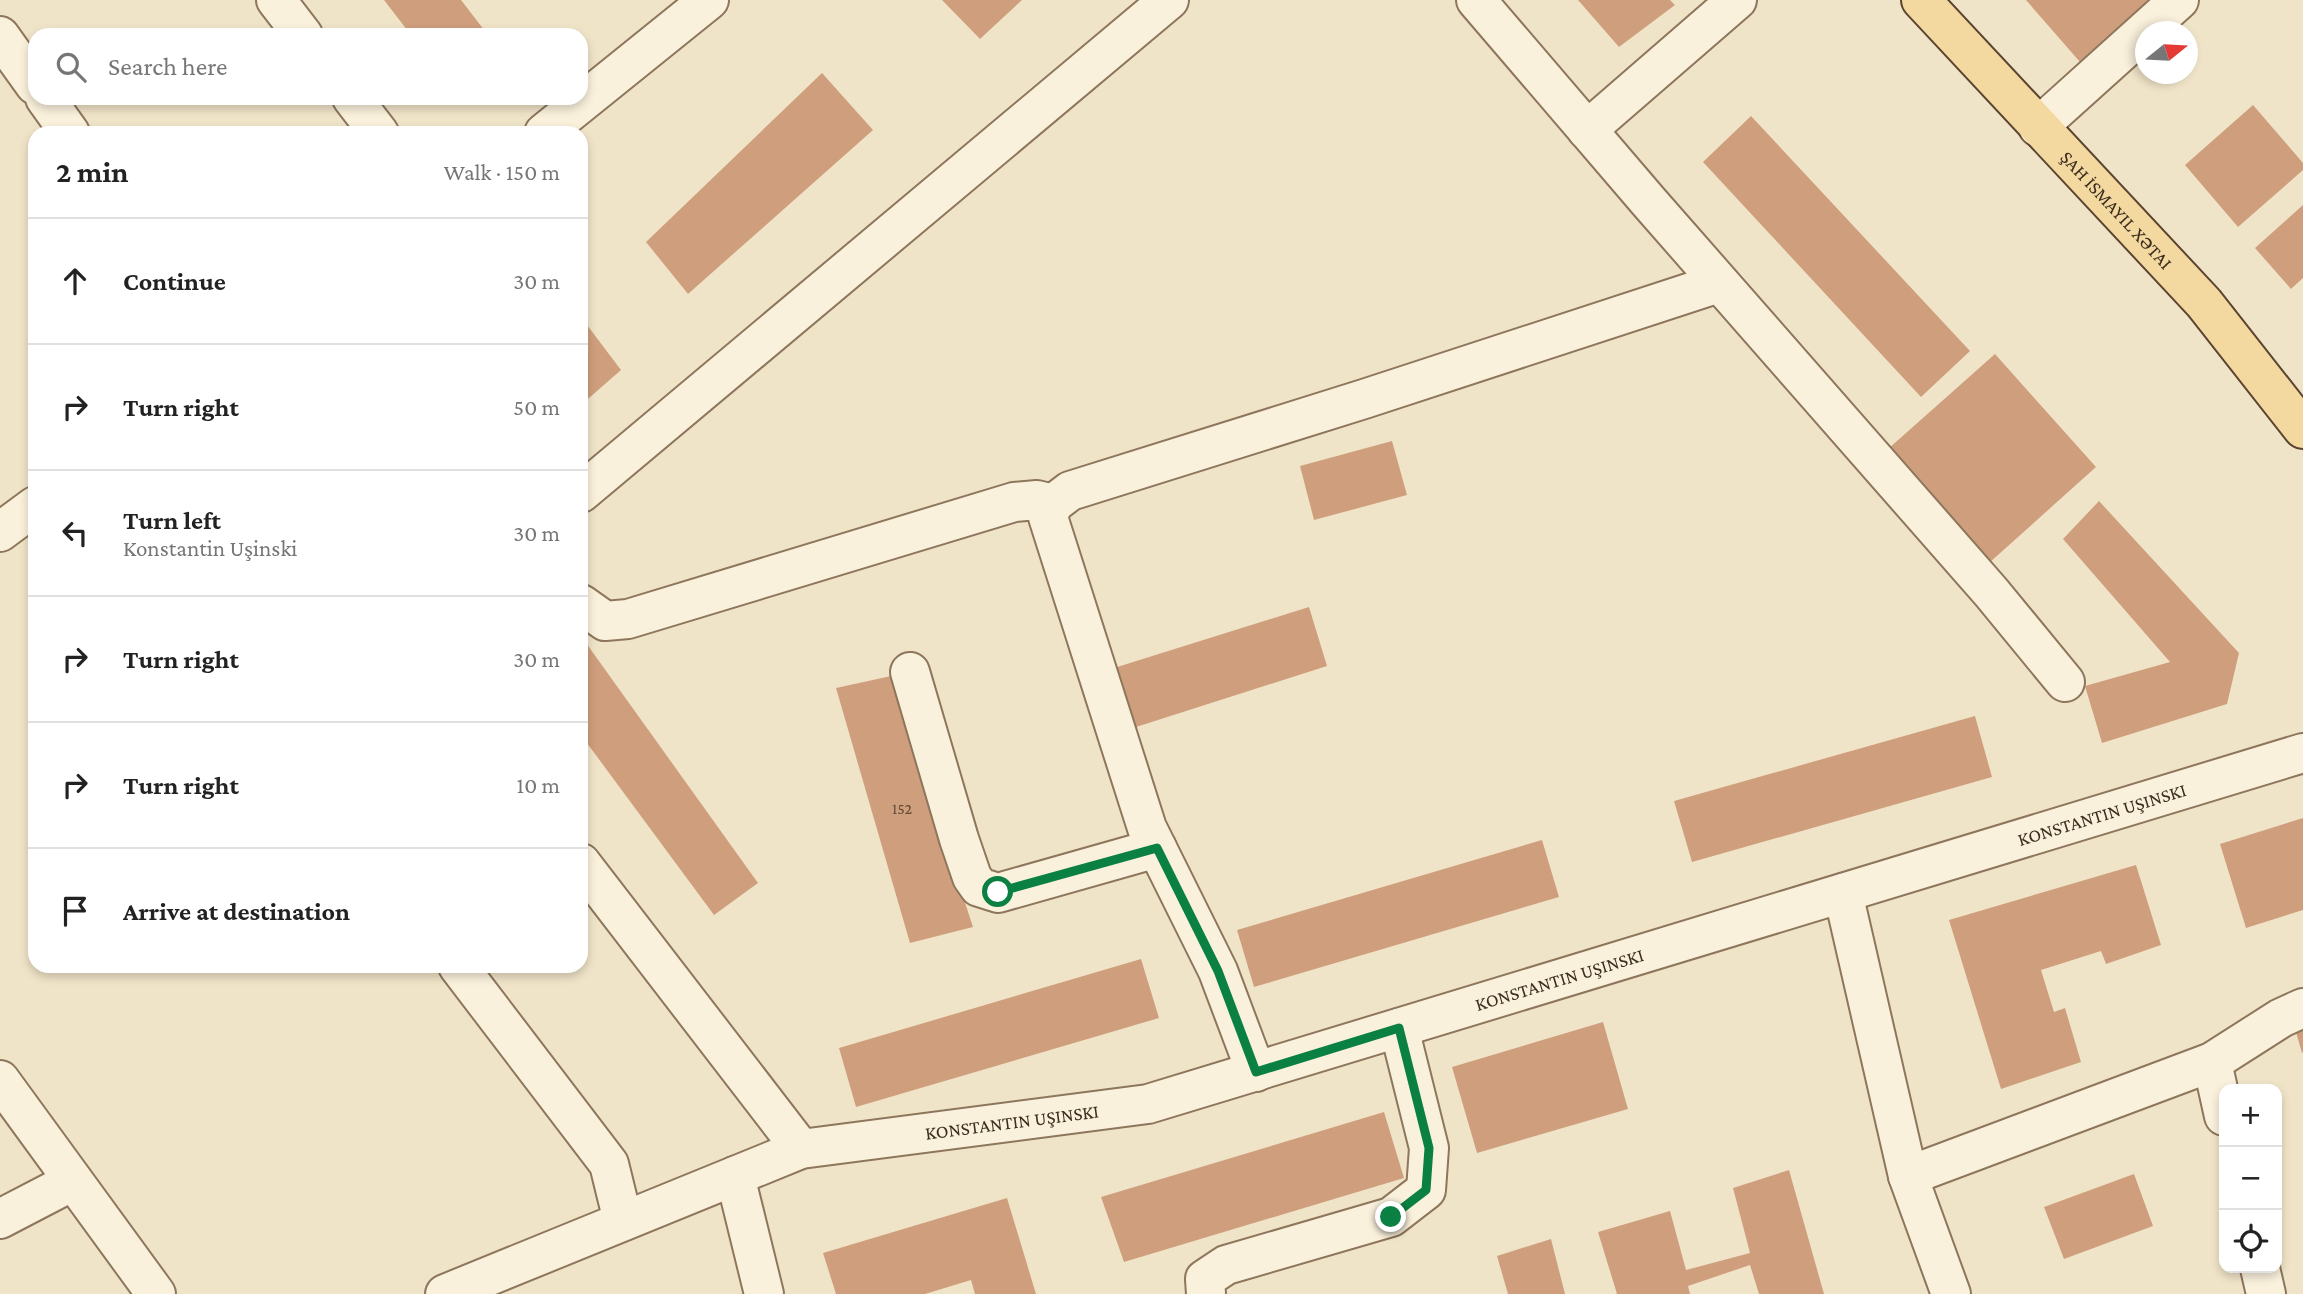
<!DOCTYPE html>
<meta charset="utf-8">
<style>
body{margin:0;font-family:"Crimson Pro",serif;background:#f2f2f2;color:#222}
.controls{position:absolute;right:21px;bottom:21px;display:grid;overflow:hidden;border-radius:14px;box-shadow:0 4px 10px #0003}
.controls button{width:63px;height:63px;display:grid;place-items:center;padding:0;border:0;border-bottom:2px solid #e0e0e0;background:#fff;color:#222;font:35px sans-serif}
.compass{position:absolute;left:2135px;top:21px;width:63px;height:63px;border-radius:50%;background:#fff;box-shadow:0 4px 10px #0003;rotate:72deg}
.stop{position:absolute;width:21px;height:21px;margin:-16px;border:5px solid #0b8043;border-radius:50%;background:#fff}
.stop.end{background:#0b8043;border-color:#fff;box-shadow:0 2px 7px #0008}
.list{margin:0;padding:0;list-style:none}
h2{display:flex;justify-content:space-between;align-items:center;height:91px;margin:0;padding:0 28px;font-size:30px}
h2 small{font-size:23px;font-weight:400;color:#767676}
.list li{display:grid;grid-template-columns:46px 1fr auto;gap:21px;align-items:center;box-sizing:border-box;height:126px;padding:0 28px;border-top:2px solid #e0e0e0}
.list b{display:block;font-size:26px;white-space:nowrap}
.list p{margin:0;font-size:23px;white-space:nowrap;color:#767676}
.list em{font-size:23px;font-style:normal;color:#767676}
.icon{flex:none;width:38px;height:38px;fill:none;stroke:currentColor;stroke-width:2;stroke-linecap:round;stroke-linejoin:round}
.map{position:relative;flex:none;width:2303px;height:1294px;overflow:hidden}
.search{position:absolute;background:#fff;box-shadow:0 4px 10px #0003;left:28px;top:28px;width:560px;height:77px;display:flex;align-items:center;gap:18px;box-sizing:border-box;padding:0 24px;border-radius:21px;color:#767676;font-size:26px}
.panel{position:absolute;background:#fff;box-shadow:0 4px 10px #0003;left:28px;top:126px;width:560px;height:847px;border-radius:21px}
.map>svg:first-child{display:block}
.building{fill:#cf9f7d}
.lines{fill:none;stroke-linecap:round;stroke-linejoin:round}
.minor-casing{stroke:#8d765c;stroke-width:42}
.major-casing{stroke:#5b4430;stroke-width:42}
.minor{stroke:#faf1dc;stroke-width:38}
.major{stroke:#f3d9a0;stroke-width:38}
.route{stroke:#0b8043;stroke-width:9}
.labels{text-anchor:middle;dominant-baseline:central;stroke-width:5;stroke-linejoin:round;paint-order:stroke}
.number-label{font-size:16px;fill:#624a37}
.street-label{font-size:19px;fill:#3d2e20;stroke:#f7eed8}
</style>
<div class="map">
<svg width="2303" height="1294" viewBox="0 0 2303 1294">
<rect width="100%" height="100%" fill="#f0e4c8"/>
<path class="building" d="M384,0H461L488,35H411Z
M942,0H1022L980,39Z
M1578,0H1670L1675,5L1619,47Z
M2026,0H2147L2149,3L2080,62Z
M822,73L873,130L688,294L646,242Z
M462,98H477L468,105Z
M2253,105L2303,163V170L2238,227L2185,165Z
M1751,116L1970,351L1921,397L1703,162Z
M2303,205V278L2291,289L2255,248Z
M581,317L621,370L581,405Z
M1995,354L2096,467L1989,563L1888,449Z
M1392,441L1407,495L1314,520L1300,466Z
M2099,501L2239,653L2227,704L2102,743L2085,686L2170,662L2063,539Z
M1309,607L1327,666L1133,728L1114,668Z
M581,636L758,883L714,915L581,735Z
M891,676L973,927L910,943L836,688Z
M1975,716L1992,777L1692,862L1674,801Z
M2303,818V910L2246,928L2220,844Z
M1542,840L1559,897L1254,987L1237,930Z
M2136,865L2161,945L2106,964L2101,951L2041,970L2054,1012L2065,1008L2081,1062L2001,1089L1949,920Z
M1141,959L1159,1018L856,1107L839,1048Z
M1603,1022L1628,1109L1477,1153L1452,1067Z
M2303,1030V1052L2302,1053L2296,1032Z
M1384,1112L1404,1178L1124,1262L1101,1197Z
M1789,1170L1824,1294H1759L1750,1265L1688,1286L1690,1294H1617L1598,1232L1670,1211L1686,1270L1750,1253L1733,1188Z
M2134,1174L2153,1226L2064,1259L2044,1207Z
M1007,1198L1036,1294H975L971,1280L925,1294H836L823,1253Z
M1551,1239L1565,1294H1508L1497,1256Z"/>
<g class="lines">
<defs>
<g id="minor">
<path d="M276,0L303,35"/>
<path d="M1476,0L1649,202L1991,592L2065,682"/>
<path d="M0,36L35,85"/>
<path d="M45,98L70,133"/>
<path d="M352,98L379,133"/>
<path d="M2038,127L2179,0"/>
<path d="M1587,130L1737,0"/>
<path d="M544,133L709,0"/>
<path d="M581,493L1169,0"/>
<path d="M0,532L35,506"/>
<path d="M581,604L605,621L628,619L1014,502L1037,500L1053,504"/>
<path d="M910,672L959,839L972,877L979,887L998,893L1157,848"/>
<path d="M581,863L801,1149"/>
<path d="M1843,893L1908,1176L1951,1294"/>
<path d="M458,966L609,1164L623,1221"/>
<path d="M2212,1062L2224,1116"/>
<path d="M1256,1072L1218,971L1147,828L1048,517L1053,504L1070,491L1364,399L1719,283"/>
<path d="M0,1080L156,1294"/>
<path d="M735,1176L764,1294"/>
<path d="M1908,1176L2212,1062L2281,1018L2303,1008"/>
<path d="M0,1219L73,1181"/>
<path d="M2260,1268L2266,1294"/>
<path id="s1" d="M445,1294L801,1149L1148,1104L2303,753"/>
<path d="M1206,1294L1205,1279L1226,1265L1391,1217L1426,1190L1429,1148L1399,1028"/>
</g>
<g id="major">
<path id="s2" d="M1921,0L2204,303L2303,429"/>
</g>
</defs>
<use href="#minor" class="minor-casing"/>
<use href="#major" class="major-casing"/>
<use href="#minor" class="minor"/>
<use href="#major" class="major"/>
</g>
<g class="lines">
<path class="route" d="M998,892L1157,848L1218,971L1256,1072L1399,1028L1429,1148L1426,1190L1391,1217"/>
</g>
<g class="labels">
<g class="number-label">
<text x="902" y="808">152</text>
</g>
<g class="street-label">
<text stroke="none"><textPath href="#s2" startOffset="287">ŞAH İSMAYIL XƏTAI</textPath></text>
<text stroke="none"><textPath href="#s1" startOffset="1731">KONSTANTIN UŞINSKI</textPath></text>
<text stroke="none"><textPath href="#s1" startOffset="1164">KONSTANTIN UŞINSKI</textPath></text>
<text stroke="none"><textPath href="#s1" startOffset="597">KONSTANTIN UŞINSKI</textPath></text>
</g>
</g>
</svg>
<div class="controls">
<button>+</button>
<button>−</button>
<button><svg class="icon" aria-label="locate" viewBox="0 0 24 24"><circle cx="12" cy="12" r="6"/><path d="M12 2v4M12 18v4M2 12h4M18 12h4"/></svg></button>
</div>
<svg class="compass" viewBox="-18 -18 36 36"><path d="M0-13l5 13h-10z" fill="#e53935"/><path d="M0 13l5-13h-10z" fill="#767676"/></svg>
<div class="stop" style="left:998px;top:892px"></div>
<div class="stop end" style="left:1391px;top:1217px"></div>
<div class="search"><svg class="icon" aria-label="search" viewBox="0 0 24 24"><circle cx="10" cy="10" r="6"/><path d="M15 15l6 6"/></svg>Search here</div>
<section class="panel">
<h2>2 min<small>Walk · 150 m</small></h2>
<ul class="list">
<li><svg class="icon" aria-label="ahead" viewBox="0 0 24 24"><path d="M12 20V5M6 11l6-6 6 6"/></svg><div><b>Continue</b></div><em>30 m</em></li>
<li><svg class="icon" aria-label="right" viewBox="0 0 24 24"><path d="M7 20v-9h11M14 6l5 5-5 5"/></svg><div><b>Turn right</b></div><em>50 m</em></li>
<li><svg class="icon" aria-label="left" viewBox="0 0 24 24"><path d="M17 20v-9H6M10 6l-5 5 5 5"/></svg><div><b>Turn left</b><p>Konstantin Uşinski</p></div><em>30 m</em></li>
<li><svg class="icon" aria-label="right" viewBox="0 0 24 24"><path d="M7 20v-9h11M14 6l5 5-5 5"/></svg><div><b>Turn right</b></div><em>30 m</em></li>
<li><svg class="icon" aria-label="right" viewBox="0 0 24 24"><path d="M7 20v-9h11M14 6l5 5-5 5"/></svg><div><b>Turn right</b></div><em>10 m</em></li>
<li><svg class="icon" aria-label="arrive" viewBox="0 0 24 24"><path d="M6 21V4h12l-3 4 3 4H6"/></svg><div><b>Arrive at destination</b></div></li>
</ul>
</section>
</div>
